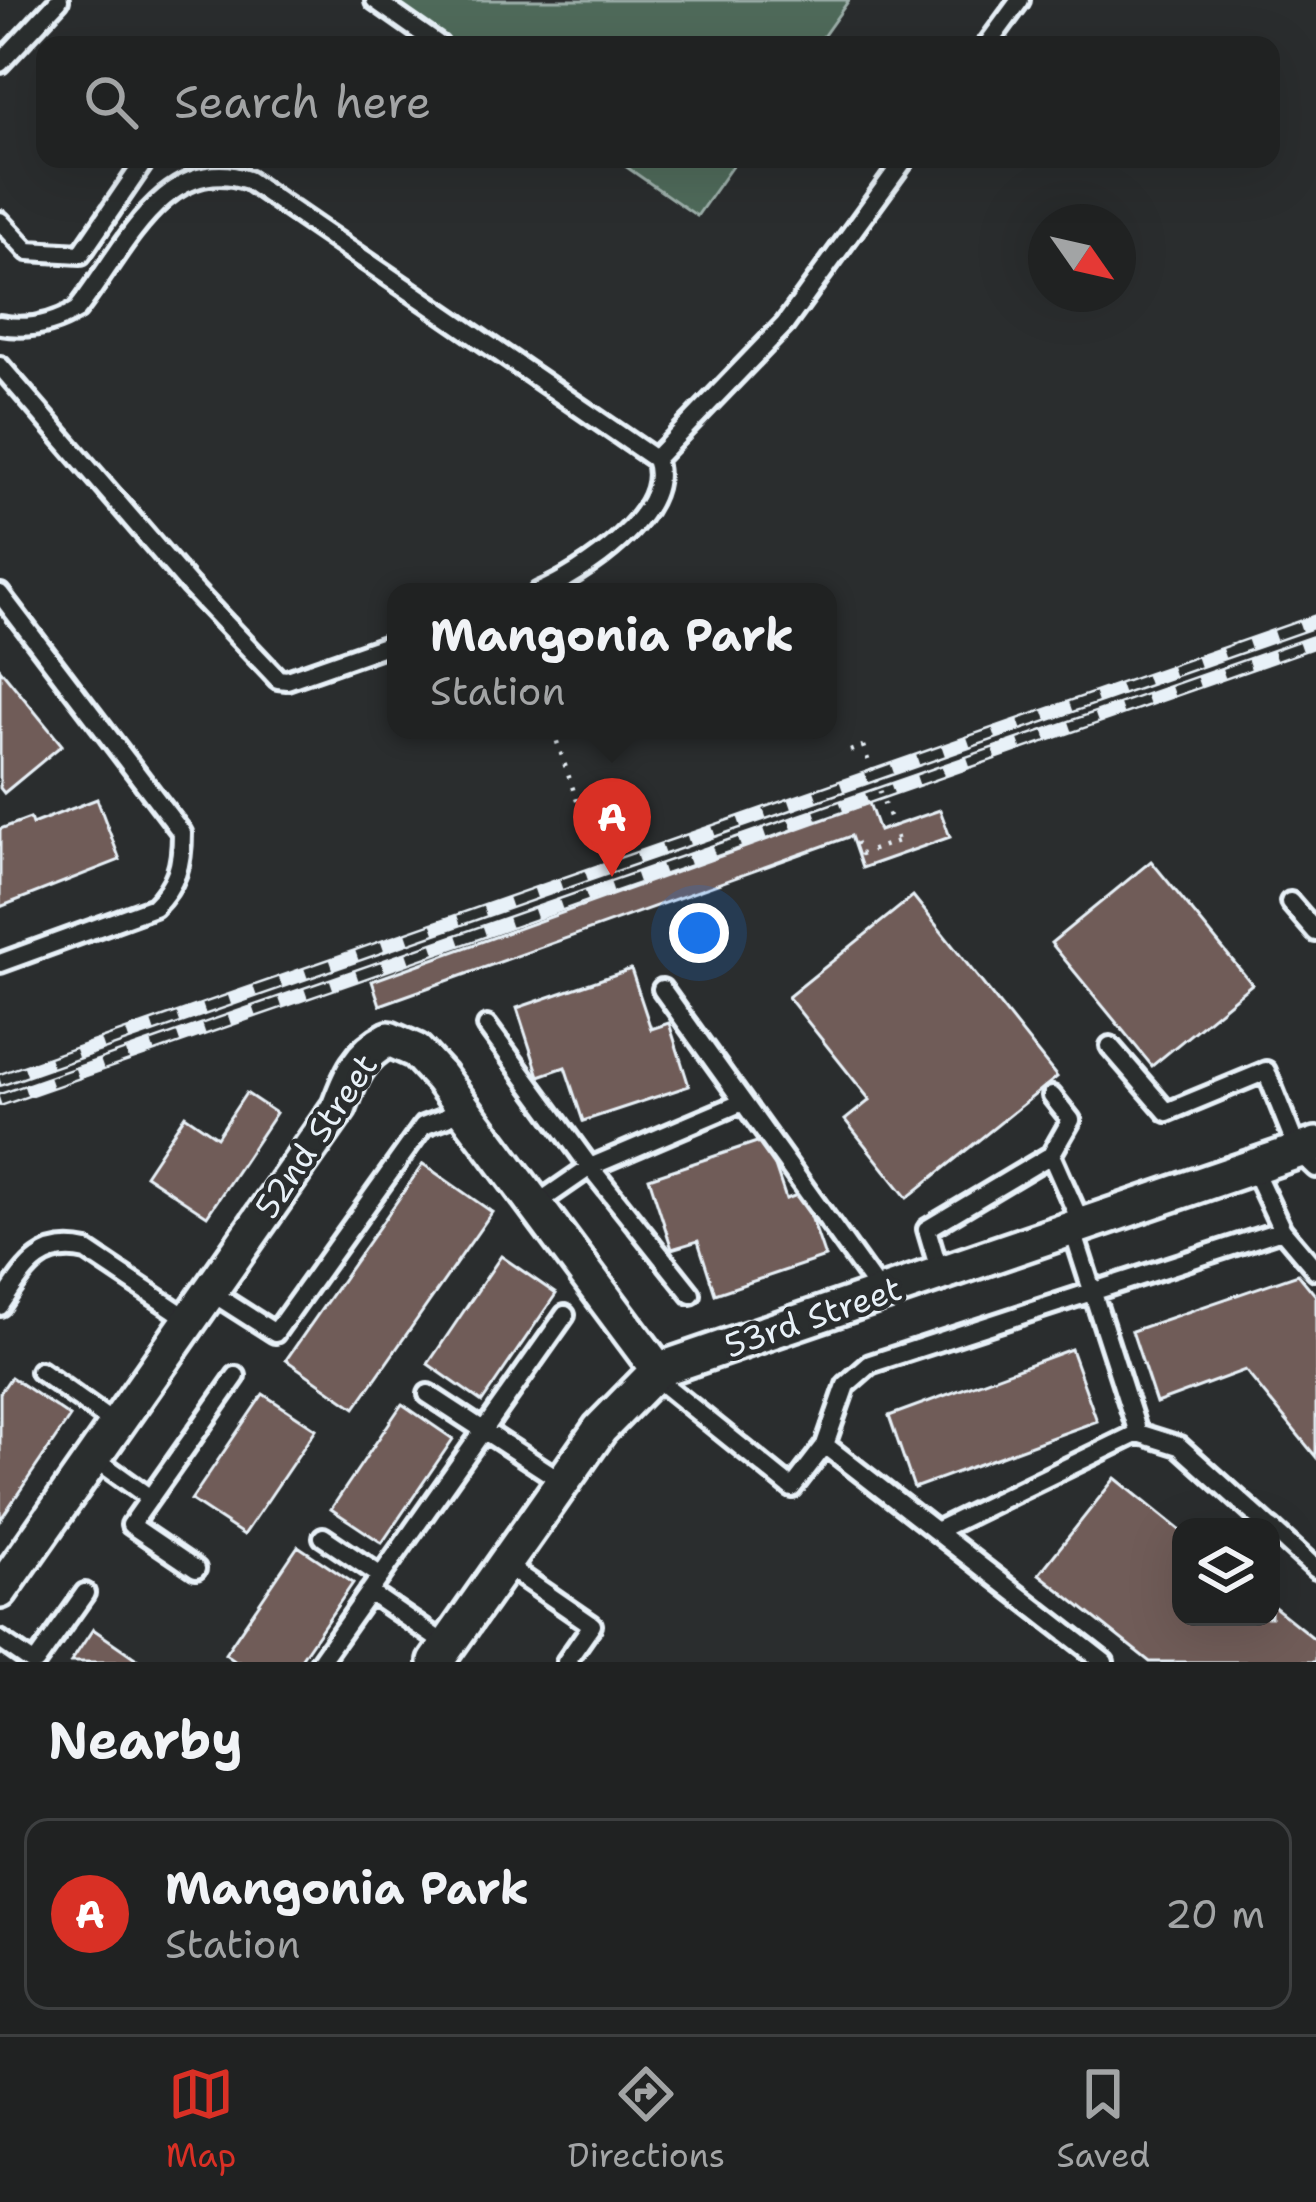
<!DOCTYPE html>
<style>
body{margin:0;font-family:"Shantell Sans",sans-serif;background:#2d2f2f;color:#f1f3f6}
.controls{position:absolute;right:36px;bottom:36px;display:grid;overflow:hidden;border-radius:24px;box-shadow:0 12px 48px #0002}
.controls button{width:108px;height:108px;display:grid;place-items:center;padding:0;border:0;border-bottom:3px solid #3d3f40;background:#202222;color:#f1f3f6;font:60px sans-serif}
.compass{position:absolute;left:1028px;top:204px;width:108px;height:108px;border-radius:50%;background:#202222;box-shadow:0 12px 48px #0002;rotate:124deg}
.you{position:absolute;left:699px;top:933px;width:42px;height:42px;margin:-30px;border:9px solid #fff;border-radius:50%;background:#1a73e8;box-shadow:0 0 0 18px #1a73e833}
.badge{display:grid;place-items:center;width:78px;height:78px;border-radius:50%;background:#d93025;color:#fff;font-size:39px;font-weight:700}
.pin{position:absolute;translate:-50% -99px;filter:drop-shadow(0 3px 6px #0008)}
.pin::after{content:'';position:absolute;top:63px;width:42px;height:36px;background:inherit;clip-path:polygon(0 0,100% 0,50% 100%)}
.popup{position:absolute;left:387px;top:583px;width:450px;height:156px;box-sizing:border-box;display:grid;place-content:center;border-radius:24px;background:#202222;filter:drop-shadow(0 3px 9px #0005);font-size:39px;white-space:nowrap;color:#a2a4a5}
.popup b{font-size:45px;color:#f1f3f6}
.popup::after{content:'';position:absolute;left:50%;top:100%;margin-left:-24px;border:24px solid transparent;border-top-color:#202222}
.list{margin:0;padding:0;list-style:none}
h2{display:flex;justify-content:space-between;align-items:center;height:156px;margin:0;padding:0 48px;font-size:51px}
h2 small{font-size:39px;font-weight:400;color:#a2a4a5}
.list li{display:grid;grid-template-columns:78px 1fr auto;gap:36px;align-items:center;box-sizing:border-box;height:192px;margin:0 24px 24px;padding:0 24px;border:3px solid #3d3f40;border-radius:24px}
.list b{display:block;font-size:45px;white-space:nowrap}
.list p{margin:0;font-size:39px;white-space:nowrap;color:#a2a4a5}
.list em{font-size:39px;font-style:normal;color:#a2a4a5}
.icon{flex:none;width:66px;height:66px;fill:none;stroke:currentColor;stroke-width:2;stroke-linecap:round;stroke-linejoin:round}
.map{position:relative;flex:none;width:1316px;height:1662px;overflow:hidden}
.search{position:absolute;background:#202222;box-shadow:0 12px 48px #0002;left:36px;right:36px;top:36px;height:132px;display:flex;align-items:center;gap:30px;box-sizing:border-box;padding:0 42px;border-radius:24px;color:#a2a4a5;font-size:45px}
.sheet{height:372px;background:#202222}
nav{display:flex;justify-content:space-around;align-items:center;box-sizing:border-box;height:168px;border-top:3px solid #3d3f40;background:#202222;font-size:33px;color:#a2a4a5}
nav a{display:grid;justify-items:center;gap:6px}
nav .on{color:#d93025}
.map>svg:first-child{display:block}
.green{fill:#4f6b5a;stroke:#9caea9;stroke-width:3}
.building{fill:#6f5c59;stroke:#e8f1f8;stroke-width:3}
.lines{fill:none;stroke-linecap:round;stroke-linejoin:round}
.service-casing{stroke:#e8f1f8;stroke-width:26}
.minor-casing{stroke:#e8f1f8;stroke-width:42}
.path{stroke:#e8f1f8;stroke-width:4.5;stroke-dasharray:3 9;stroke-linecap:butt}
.service{stroke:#2a2d2e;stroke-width:16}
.minor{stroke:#2a2d2e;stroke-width:33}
.rail-casing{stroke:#e8f1f8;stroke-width:14}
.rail{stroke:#2a2d2e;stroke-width:9;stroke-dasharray:27;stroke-linecap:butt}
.path-bridge{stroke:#e8f1f8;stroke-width:4.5;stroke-dasharray:3 9;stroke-linecap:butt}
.labels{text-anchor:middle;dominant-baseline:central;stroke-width:9;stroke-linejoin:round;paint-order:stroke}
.street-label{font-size:33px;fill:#e8f1f8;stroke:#2a2d2e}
</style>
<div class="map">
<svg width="1316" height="1662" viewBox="0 0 1316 1662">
<rect width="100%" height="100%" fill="#2a2d2e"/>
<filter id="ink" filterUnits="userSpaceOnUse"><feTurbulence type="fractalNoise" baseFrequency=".00833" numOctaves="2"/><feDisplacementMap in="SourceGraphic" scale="24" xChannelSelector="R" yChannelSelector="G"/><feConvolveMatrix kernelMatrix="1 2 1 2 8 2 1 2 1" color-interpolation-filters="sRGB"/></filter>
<g filter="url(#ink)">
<path class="green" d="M387,0H849L817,45H451Z
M615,159H737L697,216Z"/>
<path class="building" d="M0,669L62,745L4,793L0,788Z
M97,799L120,860L0,907V829L30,818L32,824Z
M869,803L879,831L940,810L950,837L862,868L851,836L380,1005L372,981Z
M1151,861L1252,984L1152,1066L1051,943Z
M913,896L1057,1077L907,1198L845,1120L870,1100L788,997Z
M631,969L651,1029L669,1023L689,1086L583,1121L565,1067L539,1076L517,1008Z
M246,1093L276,1113L207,1216L145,1175L185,1115L217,1137Z
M766,1139L786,1199L803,1193L825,1257L715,1294L698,1241L672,1249L649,1178Z
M423,1164L492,1212L355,1408L286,1360Z
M501,1256L556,1294L482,1402L428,1364Z
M1298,1274L1316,1296V1457L1245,1370L1156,1403L1132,1331Z
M1071,1349L1097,1421L914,1488L889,1416Z
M11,1377L70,1417L0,1520V1393Z
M263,1394L316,1429L244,1535L191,1500Z
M402,1404L453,1439L382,1543L331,1509Z
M1115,1478L1181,1531V1617H1271V1604L1316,1640V1662H1150L1039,1574Z
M298,1546L353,1583L299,1662H236L225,1654Z
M93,1629L141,1662H71Z"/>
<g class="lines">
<defs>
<path id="service" d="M375,0L439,45
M987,45L1020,0
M0,63L59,0
M0,221L28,251L81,254L146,159
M0,325C27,330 54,324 77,310C120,257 163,151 248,180L655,459C675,513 581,574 539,592
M0,366L189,585L278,679L287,680L396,642
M655,459L785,324L905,159
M0,594L182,833C182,865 177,884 154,907L0,963
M1290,902L1316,932
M662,989L881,1294
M487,1026L590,1167L691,1294
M1110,1046L1167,1112L1266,1071L1298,1151L1316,1168
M1052,1096L1071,1120L1051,1155L1082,1225
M1252,1166L1282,1230
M535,1205L590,1167L743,1102
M1072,1228L1138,1433L1179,1446L1269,1527
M940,1273L927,1229L1051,1155
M209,1291L275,1333L423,1126L465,1110
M0,1306C24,1271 39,1240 87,1251L190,1320
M40,1371L116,1425
M652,1375L792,1488L825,1445L1104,1662
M428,1394L563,1482
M825,1445L846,1385L870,1364L1282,1230L1316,1270
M93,1457L150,1498
M1271,1528L1316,1569
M936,1531L1138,1433
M323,1537L381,1576
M505,1565L592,1625L566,1662
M196,1569L131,1525L236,1376
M369,1592L448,1646
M0,1640L32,1662
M36,1662L85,1593
M320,1662L565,1315"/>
<path id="minor" d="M0,1591L339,1107C350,1077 359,1054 389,1039L416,1051L440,1077L658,1370
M436,1662L600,1429L658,1370L1316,1145"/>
</defs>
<use href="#service" class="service-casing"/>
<use href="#minor" class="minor-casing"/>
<path class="path" d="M553,730L586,827
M850,751L863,746
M856,842L861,854L898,841"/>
<use href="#service" class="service"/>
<use href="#minor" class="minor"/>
<defs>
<path id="rail" d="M0,1080L1316,621
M0,1100L1316,641"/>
</defs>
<use href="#rail" class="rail-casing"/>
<use href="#rail" class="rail"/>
<path class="path-bridge" d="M863,746L898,841"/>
</g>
</g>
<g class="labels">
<g class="street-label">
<text transform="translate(316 1136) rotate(-56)">52nd Street</text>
<text transform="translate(813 1317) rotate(-19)">53rd Street</text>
</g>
</g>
</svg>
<div class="controls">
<button><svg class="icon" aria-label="layers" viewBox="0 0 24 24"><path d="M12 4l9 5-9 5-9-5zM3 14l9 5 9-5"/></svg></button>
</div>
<svg class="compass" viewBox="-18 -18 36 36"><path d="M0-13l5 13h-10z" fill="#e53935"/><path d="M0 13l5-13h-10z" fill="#a2a4a5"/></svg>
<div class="you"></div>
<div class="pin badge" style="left:612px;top:877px">A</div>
<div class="popup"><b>Mangonia Park</b>Station</div>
<div class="search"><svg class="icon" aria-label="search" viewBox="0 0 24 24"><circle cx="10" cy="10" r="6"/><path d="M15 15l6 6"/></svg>Search here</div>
</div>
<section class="sheet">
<h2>Nearby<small></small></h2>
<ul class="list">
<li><span class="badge">A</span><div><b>Mangonia Park</b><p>Station</p></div><em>20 m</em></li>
</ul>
</section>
<nav>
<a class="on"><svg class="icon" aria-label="map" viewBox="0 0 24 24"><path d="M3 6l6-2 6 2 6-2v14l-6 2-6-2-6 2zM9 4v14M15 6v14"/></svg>Map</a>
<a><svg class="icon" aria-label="directions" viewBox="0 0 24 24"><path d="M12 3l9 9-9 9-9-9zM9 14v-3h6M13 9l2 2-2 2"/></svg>Directions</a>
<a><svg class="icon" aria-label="saved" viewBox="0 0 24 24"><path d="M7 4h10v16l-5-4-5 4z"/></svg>Saved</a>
</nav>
